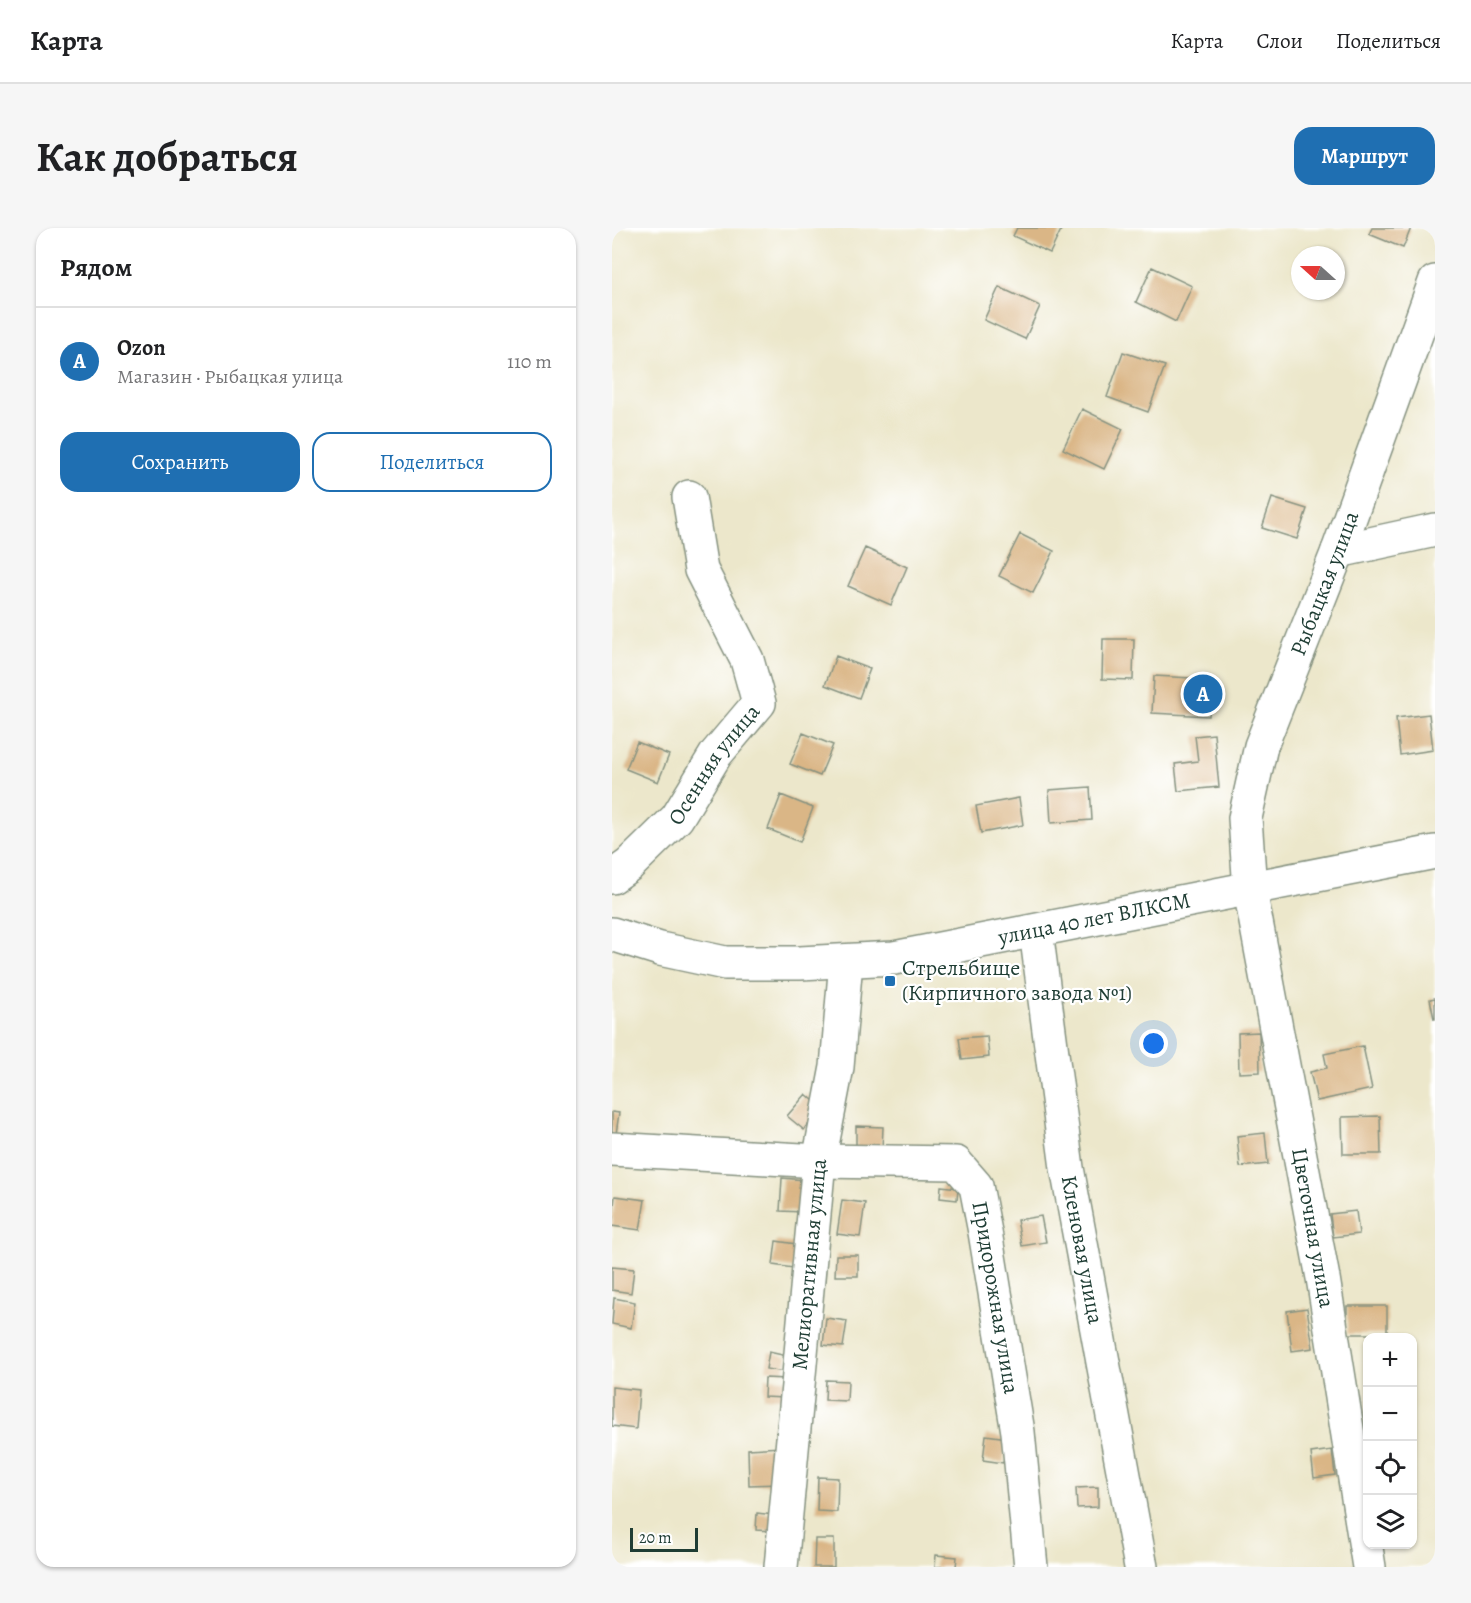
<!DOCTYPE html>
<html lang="ru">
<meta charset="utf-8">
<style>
body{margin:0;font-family:Alegreya,serif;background:#f6f6f6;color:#202124}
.controls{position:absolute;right:18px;bottom:18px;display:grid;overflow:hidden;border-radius:12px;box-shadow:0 2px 4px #0004}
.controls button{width:54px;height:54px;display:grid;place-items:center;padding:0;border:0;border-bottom:2px solid #e0e0e0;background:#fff;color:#202124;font:30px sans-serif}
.compass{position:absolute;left:679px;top:18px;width:54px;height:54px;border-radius:50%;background:#fff;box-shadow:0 2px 4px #0004;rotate:291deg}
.scale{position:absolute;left:18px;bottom:15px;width:68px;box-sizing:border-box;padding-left:6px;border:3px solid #1f3d34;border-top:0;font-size:16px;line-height:21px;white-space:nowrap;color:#1f3d34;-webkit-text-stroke:4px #fff;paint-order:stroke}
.you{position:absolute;left:542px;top:816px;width:21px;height:21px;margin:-15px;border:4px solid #fff;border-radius:50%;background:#1a73e8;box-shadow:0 0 0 9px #1a73e833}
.badge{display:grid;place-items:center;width:39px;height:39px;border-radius:50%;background:#1f6fb2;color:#fff;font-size:20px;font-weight:700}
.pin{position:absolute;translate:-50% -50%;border:3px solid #fff;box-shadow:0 2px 6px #0006}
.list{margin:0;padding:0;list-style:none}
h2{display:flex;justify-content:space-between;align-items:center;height:78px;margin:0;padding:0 24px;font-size:26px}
h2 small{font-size:20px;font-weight:400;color:#757577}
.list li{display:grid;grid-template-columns:39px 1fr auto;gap:18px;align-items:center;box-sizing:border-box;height:108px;padding:0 24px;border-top:2px solid #e0e0e0}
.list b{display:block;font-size:22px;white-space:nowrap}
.list p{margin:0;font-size:20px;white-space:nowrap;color:#757577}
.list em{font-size:20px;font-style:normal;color:#757577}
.actions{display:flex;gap:12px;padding:18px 24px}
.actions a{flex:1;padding:14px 0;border:2px solid #1f6fb2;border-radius:18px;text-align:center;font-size:21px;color:#1f6fb2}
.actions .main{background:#1f6fb2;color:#fff}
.icon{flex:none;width:33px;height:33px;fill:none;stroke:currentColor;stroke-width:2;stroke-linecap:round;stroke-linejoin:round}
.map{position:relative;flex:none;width:823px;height:1339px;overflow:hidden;border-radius:18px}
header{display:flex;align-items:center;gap:36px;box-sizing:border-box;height:84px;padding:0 30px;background:#fff;border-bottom:2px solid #e0e0e0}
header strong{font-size:28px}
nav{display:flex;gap:33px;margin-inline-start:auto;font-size:21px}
.intro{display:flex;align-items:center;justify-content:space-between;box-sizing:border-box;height:144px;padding:0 36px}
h1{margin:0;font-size:42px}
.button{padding:15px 27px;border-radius:18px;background:#1f6fb2;color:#fff;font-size:21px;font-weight:700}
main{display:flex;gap:36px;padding:0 36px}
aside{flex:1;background:#fff;border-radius:18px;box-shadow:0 2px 4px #0004}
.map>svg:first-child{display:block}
.building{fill:#dab686}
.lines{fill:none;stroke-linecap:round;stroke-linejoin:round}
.minor-casing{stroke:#869280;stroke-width:36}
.minor{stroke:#fff;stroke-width:33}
.poi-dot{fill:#1f6fb2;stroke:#fff;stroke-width:2}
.labels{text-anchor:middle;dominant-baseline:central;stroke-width:4.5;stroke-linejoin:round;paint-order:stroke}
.street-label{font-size:22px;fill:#1f3d34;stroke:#fff}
.poi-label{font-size:22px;fill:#1f3d34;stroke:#fff;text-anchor:start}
</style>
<header>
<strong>Карта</strong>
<nav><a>Карта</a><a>Слои</a><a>Поделиться</a></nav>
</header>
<div class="intro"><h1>Как добраться</h1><a class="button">Маршрут</a></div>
<main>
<aside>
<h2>Рядом<small></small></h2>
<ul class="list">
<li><span class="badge">A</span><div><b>Ozon</b><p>Магазин · Рыбацкая улица</p></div><em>110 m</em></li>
</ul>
<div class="actions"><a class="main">Сохранить</a><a>Поделиться</a></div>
</aside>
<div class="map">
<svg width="823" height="1339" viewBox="0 0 823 1339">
<rect width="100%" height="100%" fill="#fff"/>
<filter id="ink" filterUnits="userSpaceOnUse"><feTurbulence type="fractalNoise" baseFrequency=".0167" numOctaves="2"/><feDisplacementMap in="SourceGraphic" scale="12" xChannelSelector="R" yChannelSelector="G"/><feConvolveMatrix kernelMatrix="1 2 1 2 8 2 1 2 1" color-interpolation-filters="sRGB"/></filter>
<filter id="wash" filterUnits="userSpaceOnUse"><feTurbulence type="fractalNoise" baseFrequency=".008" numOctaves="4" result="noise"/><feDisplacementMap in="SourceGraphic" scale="24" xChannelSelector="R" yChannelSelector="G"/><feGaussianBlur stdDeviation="1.35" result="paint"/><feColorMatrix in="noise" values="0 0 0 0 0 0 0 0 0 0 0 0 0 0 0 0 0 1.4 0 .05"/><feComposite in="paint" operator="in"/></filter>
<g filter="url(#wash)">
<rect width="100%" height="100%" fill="#ece7cb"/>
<g id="blocks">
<path class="building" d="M405,0H450L438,25L401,8Z
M760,0H799L791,20L757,6Z
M540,39L580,58L564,94L524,74Z
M387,59L428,78L413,111L372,92Z
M511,124L553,138L536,184L495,169Z
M470,181L511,201L492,241L451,221Z
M660,270L695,281L685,311L650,300Z
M408,306L442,323L421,365L387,348Z
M253,320L295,339L279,377L236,358Z
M491,411H522L521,452L490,451Z
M224,428L258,441L247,470L213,457Z
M542,448L599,451L597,488L540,485Z
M817,486L821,522L788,527L784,490Z
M191,505L221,517L208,548L178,536Z
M602,506L607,559L566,563L563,536L586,533L583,508Z
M25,514L57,527L46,554L14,541Z
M478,559L480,592L439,595L437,562Z
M169,567L201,580L188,614L156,601Z
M407,570L411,597L369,605L364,578Z
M823,770V791H822L818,771Z
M647,804L648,844L627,845L626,805Z
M375,808L377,829L350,832L347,810Z
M751,818L760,861L705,873L698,844L715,840L712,826Z
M194,866L210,880L192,902L175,888Z
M0,884L7,885L4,906H0Z
M768,888L769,926H731L730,889Z
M244,898L271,899L270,922L244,921Z
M653,905L656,936L628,939L625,908Z
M170,950L193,952L191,984L168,983Z
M329,958L346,960L345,972L328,970Z
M3,968L33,972L28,1002L0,998Z
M230,972L253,975L248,1009L225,1006Z
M744,983L747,1006L721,1009L718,986Z
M429,988L434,1014L410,1018L405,992Z
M164,1013L184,1016L181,1040L161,1037Z
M224,1027H246V1048H223Z
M0,1039L22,1041L19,1065L0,1062Z
M2,1070L23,1074L19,1100L0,1096Z
M735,1078H775V1106H735Z
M695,1080L701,1120L680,1123L675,1083Z
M214,1090L235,1093L231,1119L211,1117Z
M157,1124L175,1128L172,1144L154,1141Z
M153,1150L174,1151L173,1170L152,1169Z
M214,1152L236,1153L235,1173L213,1172Z
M0,1159L27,1162L24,1201L0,1198Z
M374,1207L395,1210L391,1235L371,1232Z
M170,1219L171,1256L137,1257L136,1221Z
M720,1222L723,1247L702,1250L699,1225Z
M206,1249L226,1250L225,1284L205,1283Z
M486,1259V1279L465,1280L464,1260Z
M145,1285L162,1287L161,1303L144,1302Z
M203,1311H222V1339H202Z
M324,1327L345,1329L344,1339H323Z"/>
</g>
</g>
<g filter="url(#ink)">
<use href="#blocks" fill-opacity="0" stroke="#869280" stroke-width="1.5"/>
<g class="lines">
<defs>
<g id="minor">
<path d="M726,323L823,302"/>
<path id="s1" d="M0,649L17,637L65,590L104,526L147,475L135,432L89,342L77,269"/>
<path id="s2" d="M424,703L455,940L529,1339"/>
<path id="s3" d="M0,706L48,721L113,735H188L282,730L823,624"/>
<path id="s4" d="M0,921L207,933L344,935L364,958L373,1004L406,1204L419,1339"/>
<path id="s5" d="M169,1339L207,933L225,839L234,733"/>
<path id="s6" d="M757,1339L711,1050L638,662L633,590L649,518L726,323L823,54"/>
</g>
</defs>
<use href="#minor" class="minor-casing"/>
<use href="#minor" class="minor"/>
</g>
</g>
<rect class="poi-dot" x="272" y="747" width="12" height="12" rx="3"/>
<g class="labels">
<g class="street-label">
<text stroke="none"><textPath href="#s6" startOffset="1008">Рыбацкая улица</textPath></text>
<text stroke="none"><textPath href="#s1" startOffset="153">Осенняя улица</textPath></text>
<text stroke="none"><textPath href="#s3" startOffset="490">улица 40 лет ВЛКСМ</textPath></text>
<text transform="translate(701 1000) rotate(80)">Цветочная улица</text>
<text stroke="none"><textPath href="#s2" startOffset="322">Кленовая улица</textPath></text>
<text stroke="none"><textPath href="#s5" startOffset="304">Мелиоративная улица</textPath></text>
<text stroke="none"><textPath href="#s4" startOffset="488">Придорожная улица</textPath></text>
</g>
<g class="poi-label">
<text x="290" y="740">Стрельбище<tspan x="290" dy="25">(Кирпичного завода №1)</tspan></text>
</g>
</g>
</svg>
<div class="controls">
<button>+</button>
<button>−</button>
<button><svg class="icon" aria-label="locate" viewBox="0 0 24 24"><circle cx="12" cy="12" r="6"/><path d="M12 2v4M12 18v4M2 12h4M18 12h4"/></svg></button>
<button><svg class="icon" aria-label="layers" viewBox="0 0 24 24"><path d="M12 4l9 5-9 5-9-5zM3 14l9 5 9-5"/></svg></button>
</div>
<svg class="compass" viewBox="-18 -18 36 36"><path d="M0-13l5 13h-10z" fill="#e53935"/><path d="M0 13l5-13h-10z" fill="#757577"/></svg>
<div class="scale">20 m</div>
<div class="you"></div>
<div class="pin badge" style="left:591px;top:466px">A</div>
</div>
</main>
